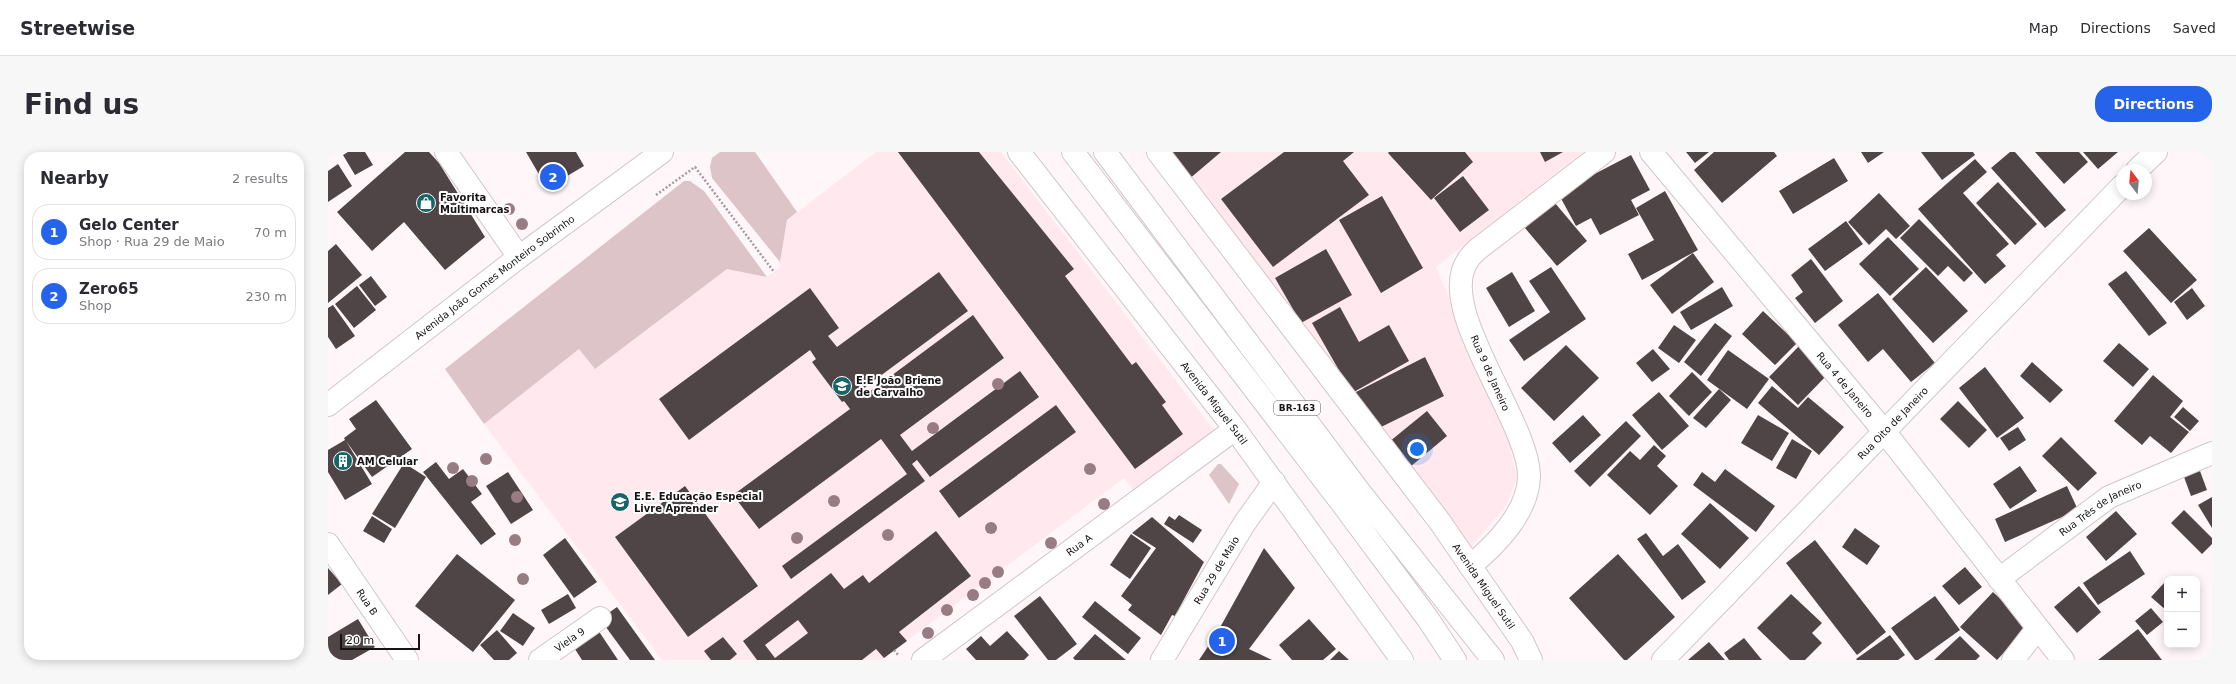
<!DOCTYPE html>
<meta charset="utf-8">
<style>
body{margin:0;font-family:"DejaVu Sans",sans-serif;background:#f7f7f7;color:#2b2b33}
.controls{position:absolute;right:12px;bottom:12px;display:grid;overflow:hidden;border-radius:8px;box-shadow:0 2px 10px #0003}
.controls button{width:36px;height:36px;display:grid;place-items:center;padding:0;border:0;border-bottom:1px solid #e1e1e2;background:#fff;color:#2b2b33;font:20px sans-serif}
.compass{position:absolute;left:1788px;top:12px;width:36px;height:36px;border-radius:50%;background:#fff;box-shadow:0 2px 10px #0003;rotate:344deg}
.scale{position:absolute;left:12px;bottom:10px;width:80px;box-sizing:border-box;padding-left:4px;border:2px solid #171213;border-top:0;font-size:11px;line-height:14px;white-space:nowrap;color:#171213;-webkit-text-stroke:3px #fff;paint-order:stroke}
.you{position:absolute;left:1089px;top:297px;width:14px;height:14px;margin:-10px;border:3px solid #fff;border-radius:50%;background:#1a73e8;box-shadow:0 0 0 6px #1a73e833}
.badge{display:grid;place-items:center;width:26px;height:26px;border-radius:50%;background:#2563eb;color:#fff;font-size:13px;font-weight:700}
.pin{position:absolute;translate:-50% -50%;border:2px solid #fff;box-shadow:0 1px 4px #0006}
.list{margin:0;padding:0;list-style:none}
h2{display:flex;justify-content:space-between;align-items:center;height:52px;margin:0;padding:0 16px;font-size:17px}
h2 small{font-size:13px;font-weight:400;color:#7c7c81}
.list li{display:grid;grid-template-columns:26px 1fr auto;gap:12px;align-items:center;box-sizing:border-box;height:56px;margin:0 8px 8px;padding:0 8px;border:1px solid #e1e1e2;border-radius:16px}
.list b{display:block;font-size:15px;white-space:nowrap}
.list p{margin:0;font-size:13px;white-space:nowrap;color:#7c7c81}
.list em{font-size:13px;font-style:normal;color:#7c7c81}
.map{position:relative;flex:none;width:1884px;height:508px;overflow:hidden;border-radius:16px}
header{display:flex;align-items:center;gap:24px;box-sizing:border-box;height:56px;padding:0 20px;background:#fff;border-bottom:1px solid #e1e1e2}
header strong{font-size:19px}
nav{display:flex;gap:22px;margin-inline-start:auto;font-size:14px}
.intro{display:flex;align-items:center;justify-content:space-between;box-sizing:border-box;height:96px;padding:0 24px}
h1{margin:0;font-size:28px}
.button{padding:10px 18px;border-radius:16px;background:#2563eb;color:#fff;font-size:14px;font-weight:700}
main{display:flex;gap:24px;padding:0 24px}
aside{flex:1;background:#fff;border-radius:16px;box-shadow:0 2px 10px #0003}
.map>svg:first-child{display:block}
.built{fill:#ffe9ee}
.green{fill:#dcc4c9}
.building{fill:#4f4547;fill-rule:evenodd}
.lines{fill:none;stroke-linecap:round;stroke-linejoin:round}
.minor-casing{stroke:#d2c6c8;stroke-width:24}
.major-casing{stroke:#d2c6c8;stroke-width:24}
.highway-casing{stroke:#d2c6c8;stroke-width:24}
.path{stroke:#a29c9d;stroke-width:2.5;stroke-dasharray:2 2;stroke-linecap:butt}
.minor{stroke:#fff;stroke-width:22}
.major{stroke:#fff;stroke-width:22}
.highway{stroke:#fff;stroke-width:22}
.tree{fill:#987c84}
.labels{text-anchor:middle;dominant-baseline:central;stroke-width:4;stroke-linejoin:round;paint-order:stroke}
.shield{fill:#fff;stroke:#5d595a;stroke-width:1}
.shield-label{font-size:9px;font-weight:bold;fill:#171213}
.poi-label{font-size:10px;font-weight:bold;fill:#171213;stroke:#fff;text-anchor:start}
.street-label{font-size:10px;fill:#171213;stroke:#fff}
</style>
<header>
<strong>Streetwise</strong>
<nav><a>Map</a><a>Directions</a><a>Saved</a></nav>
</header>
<div class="intro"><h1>Find us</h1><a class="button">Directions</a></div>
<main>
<aside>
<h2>Nearby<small>2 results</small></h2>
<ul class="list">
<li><span class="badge">1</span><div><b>Gelo Center</b><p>Shop · Rua 29 de Maio</p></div><em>70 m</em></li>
<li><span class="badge">2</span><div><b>Zero65</b><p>Shop</p></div><em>230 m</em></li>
</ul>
</aside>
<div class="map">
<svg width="1884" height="508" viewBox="0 0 1884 508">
<rect width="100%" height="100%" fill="#fef6f8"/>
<path class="built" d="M548,0H673L888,281L806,339L796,326L553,508H334L156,272L251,197L268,217L399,117L439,125L451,116L459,68Z
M844,0H1255L1108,115L1181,289L1189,326L1179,353L1143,395L892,68Z"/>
<path class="green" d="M392,0H427L469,60L459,68L452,110L384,26L382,15L384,6Z
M356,29H362L376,39L439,125L399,117L267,217L251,197L156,272L117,217Z
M890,312H893L911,332L901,352L881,323Z"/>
<path class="building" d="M20,0H37L45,13L27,23L15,3Z
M77,0H101L111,11L157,85L117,118L76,70L44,99L9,60Z
M198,0H248L256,14L219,36Z
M570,0H651L746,117L737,124L804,213L808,210L838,250L834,253L855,282L807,317Z
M835,0H893L860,28Z
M956,0H1026L1015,9L1041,43L945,115L893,47Z
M1061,0H1137L1145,10L1103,48L1060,1Z
M1212,0H1235L1217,10Z
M1358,0H1381L1367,11Z
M1386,0H1446L1449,4L1394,51L1366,18Z
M1533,0H1556L1540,11Z
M1593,0H1645L1647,3L1614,28Z
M1682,0H1687L1738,58L1717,76L1663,16Z
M1707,0H1751L1760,10L1736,32Z
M1755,0H1790L1770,17Z
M1303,3L1322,38L1303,48L1311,63L1272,83L1263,66L1248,74L1230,41Z
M1506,6L1520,29L1465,62L1451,39Z
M1647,7L1659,20L1635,41L1681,92L1668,103L1678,114L1657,132L1590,57Z
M10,12L24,34L0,50V19Z
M1135,24L1161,58L1132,80L1106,46Z
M1670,30L1709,72L1687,93L1648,51Z
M1337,39L1370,98L1314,128L1300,102L1326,88L1308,56Z
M1551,41L1582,74L1568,87L1558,77L1541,93L1520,70Z
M1054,44L1095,116L1053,141L1011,68Z
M1227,51L1259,89L1229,114L1197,76Z
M1591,67L1645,121L1636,130L1620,114L1610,124L1572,86Z
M1518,69L1535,92L1497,119L1480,97Z
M1821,76L1869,128L1843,151L1795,99Z
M1560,85L1591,117L1562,144L1531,112Z
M8,92L34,123L0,151V99Z
M998,97L1024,143L973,171L947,126Z
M1365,101L1386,130L1344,162L1322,133Z
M1483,107L1515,149L1487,171L1467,146L1475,140L1463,123Z
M1223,115L1258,167L1196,209L1181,188L1222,160L1201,129Z
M1598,115L1640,159L1605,191L1564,147Z
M1798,119L1839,171L1821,184L1780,132Z
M611,120L640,159L536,236L540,241L645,163L676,206L572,283L584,299L692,219L711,245L602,325L589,308L584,312L597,329L463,427L454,414L579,322L553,287L431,377L405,343L522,257L516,249L514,250L484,210L488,207L482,198L361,288L331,247L482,136L511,176L500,184L509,195Z
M1184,120L1207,159L1181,175L1158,136Z
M43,124L59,145L47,154L31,133Z
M29,134L48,158L26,176L7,152Z
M1394,135L1405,154L1363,178L1352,160Z
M1864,136L1877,154L1859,168L1846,150Z
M1550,141L1607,211L1583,230L1555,197L1540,210L1510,173Z
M5,153L27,184L8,197L0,185V156Z
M1012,155L1031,190L1061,173L1081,209L1024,241L984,171Z
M1435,159L1469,191L1447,213L1414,182Z
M1387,171L1404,184L1373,224L1356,210Z
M1346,173L1368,188L1351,211L1330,196Z
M1791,191L1821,217L1805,235L1775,209Z
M1238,193L1271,226L1226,269L1193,236Z
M1471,194L1500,222L1470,253L1441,225Z
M1325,197L1342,217L1324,230L1308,211Z
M1400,198L1441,227L1419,257L1379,228Z
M1097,205L1116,244L1047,278L1028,240Z
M1704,210L1735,238L1722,251L1692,224Z
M1657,215L1696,266L1669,286L1631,236Z
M1364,220L1384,240L1361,264L1341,244Z
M1825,223L1855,249L1842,265L1861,280L1843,301L1822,284L1814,293L1786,269Z
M1444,234L1470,256L1480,245L1516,275L1491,303L1430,251Z
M1391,237L1403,248L1378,276L1365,266Z
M1331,240L1361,274L1334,298L1304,263Z
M48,248L84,297L44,325L18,289L44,332L17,348L0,320V298L17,288L16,286L28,277L21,267Z
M1630,249L1659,278L1641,296L1612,267Z
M728,253L748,280L631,366L611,339Z
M1855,255L1871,269L1862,279L1846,265Z
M1099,259L1119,284L1082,315L1061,290Z
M1255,263L1273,283L1242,311L1224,291Z
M1430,263L1461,281L1444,309L1413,291Z
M1298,269L1313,284L1262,335L1246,319Z
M1690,275L1698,288L1681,299L1672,286Z
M1733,285L1769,321L1750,339L1714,304Z
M1464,287L1484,299L1468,327L1448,316Z
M1326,293L1338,304L1329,314L1350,334L1322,363L1279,323L1302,299L1312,308Z
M108,310L121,327L135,317L154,342L143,350L168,382L153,393L95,320Z
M76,311L98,325L67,376L44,362Z
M1692,314L1709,339L1682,357L1665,332Z
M1397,317L1447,354L1428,380L1365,333L1374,320L1387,330Z
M1872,319L1879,338L1863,344L1856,325Z
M180,320L205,358L183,372L158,334Z
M357,334L430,434L360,485L287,385Z
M1739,334L1750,358L1677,390L1667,367Z
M1884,345V376L1870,353Z
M1382,351L1421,386L1392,417L1353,382Z
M1856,358L1884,386V392L1874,402L1843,371Z
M1788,359L1809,382L1778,409L1758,385Z
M851,363L874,378L865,391L836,372L841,364L847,368Z
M44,364L64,377L56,391L35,379Z
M824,365L876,410L847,464L844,463L833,483L800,458L804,453L793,444L828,396L804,381Z
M1527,376L1552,394L1539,413L1514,395Z
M608,379L643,424L571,480L579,489L556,506L548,497L534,508H429L415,489L503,421L516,437L535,423L541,431ZM470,468L480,481L447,506L437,493Z
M1318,381L1335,404L1350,392L1378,430L1354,448L1309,387Z
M803,382L823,396L802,427L782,413Z
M237,386L269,430L246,446L215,403Z
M1487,388L1558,480L1529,503L1458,411Z
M936,396L967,436L921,497L944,508H871L889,481Z
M1802,399L1817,422L1770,453L1755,431Z
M129,402L187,448L145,500L87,454Z
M1290,402L1347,465L1299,508H1296L1241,446Z
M1637,415L1654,435L1631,453L1614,434Z
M0,416L14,432L0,443Z
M1837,430L1839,432V459L1823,445Z
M1751,434L1773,460L1749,481L1726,455Z
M1665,440L1701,474L1669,508L1632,475Z
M240,442L248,456L221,472L213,458Z
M1463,442L1494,471L1484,481L1494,491L1477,508H1462L1429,476Z
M712,444L749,492L728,508H720L686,464Z
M1607,444L1632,478L1590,508H1587L1563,476Z
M767,449L813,486L800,502L754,465Z
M289,455L327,508H302L272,467Z
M1823,456L1835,470L1819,483L1807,469Z
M185,461L207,476L195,494L172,479Z
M30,467L47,495L24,508H0V485Z
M981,467L1008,497L995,508H964L951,493Z
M1810,477L1834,508H1770Z
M169,478L189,501L181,508H166L152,493Z
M270,478L290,508H254L245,494Z
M679,479L701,503L696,508H648L638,497L653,484L662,494Z
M767,482L798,508H747L745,506Z
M1562,483L1577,503L1570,508H1529L1528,507Z
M1632,484L1652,504L1648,508H1606Z
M395,485L409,502L402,508H383L376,499Z
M1416,486L1434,508H1401L1396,501Z
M1381,490L1397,508H1360Z
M1011,499L1021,508H1002Z"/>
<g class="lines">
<defs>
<g id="minor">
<path d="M118,0L191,105"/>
<path id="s1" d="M1323,0L1556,279L1735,508"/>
<path id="s2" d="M0,392L79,508"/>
<path d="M1142,414C1168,393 1200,360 1201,325C1202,270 1106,156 1140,108C1142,104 1147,100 1150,97L1276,0"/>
<path id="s3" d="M1671,427L1781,345L1884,301"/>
<path id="s4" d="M212,508L272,466"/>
<path id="s5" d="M595,508L907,277"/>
<path id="s6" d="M834,508L916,372L946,330"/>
<path d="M1685,508L1709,477"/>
</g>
<g id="major">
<path id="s7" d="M691,0L907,277L1074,508"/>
<path id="s8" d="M830,0L1112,370L1194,489L1203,508"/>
<path d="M1809,18L1828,0"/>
<path id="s9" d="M0,253L191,105L334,0"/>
<path id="s10" d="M1335,508L1794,34"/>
</g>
<path id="highway" d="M745,0L1016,354L1100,467L1127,508
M777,0L1031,339L1165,508"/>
</defs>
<use href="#minor" class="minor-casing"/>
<use href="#major" class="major-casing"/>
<use href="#highway" class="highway-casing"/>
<path class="path" d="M328,43L367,15L446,120
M566,498L571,504"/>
<use href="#minor" class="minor"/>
<use href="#major" class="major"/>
<use href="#highway" class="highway"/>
</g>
<g class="tree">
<circle cx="181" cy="57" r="6"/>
<circle cx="194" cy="72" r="6"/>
<circle cx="670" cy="232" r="6"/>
<circle cx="605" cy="276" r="6"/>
<circle cx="158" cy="307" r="6"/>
<circle cx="125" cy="316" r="6"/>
<circle cx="762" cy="317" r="6"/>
<circle cx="144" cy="329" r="6"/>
<circle cx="189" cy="345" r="6"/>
<circle cx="506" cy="349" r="6"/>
<circle cx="776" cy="352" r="6"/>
<circle cx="663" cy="376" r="6"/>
<circle cx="560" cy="383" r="6"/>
<circle cx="469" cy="386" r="6"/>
<circle cx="187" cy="388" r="6"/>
<circle cx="723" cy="391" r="6"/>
<circle cx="670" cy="420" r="6"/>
<circle cx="195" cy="427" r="6"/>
<circle cx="657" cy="431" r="6"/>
<circle cx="645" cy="443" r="6"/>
<circle cx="619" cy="458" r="6"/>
<circle cx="600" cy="481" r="6"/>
</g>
<defs>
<symbol id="shop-disc" viewBox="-11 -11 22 22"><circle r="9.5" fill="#176667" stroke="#fff"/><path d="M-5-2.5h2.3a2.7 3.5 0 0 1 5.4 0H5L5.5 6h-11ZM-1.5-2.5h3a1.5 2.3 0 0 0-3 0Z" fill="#fff"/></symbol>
<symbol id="school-disc" viewBox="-11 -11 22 22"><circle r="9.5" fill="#176667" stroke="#fff"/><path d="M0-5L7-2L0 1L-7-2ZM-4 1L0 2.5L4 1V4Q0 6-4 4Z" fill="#fff"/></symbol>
<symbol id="building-disc" viewBox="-11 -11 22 22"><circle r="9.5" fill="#176667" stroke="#fff"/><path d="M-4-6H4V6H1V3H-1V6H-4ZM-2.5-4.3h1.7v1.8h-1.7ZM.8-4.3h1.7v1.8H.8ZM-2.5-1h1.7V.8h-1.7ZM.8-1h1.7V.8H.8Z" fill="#fff"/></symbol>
</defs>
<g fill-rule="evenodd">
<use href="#shop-disc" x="87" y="40" width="22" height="22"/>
<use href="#school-disc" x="503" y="223" width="22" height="22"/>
<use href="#building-disc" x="4" y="298" width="22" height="22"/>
<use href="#school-disc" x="281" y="339" width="22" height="22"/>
</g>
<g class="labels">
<rect class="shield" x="946" y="249" width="46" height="14" rx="3"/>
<g class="shield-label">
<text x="969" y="256">BR-163</text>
</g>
<g class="poi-label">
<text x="112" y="45">Favorita<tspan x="112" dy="12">Multimarcas</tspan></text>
<text x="528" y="228">E.E João Briene<tspan x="528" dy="12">de Carvalho</tspan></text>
<text x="29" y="309">AM Celular</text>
<text x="306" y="344">E.E. Educação Especial<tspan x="306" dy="12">Livre Aprender</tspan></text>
</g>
<g class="street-label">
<text stroke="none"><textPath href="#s9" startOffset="210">Avenida João Gomes Monteiro Sobrinho</textPath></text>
<text transform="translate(1162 221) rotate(66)">Rua 9 de Janeiro</text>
<text stroke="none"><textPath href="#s1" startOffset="303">Rua 4 de Janeiro</textPath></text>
<text stroke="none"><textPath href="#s7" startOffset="318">Avenida Miguel Sutil</textPath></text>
<text stroke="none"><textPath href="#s10" startOffset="330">Rua Oito de Janeiro</textPath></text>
<text stroke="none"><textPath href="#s3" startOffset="124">Rua Três de Janeiro</textPath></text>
<text stroke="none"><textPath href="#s5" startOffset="194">Rua A</textPath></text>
<text stroke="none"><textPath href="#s6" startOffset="105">Rua 29 de Maio</textPath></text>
<text stroke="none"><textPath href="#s8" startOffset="543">Avenida Miguel Sutil</textPath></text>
<text stroke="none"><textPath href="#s2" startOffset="70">Rua B</textPath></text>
<text stroke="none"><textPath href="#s4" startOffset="36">Viela 9</textPath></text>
</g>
</g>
</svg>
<div class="controls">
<button>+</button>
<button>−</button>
</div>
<svg class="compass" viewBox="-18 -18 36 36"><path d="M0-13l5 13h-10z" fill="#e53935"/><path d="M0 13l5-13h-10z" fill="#7c7c81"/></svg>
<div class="scale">20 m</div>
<div class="you"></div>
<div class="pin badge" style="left:894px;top:489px">1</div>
<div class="pin badge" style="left:225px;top:25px">2</div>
</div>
</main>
